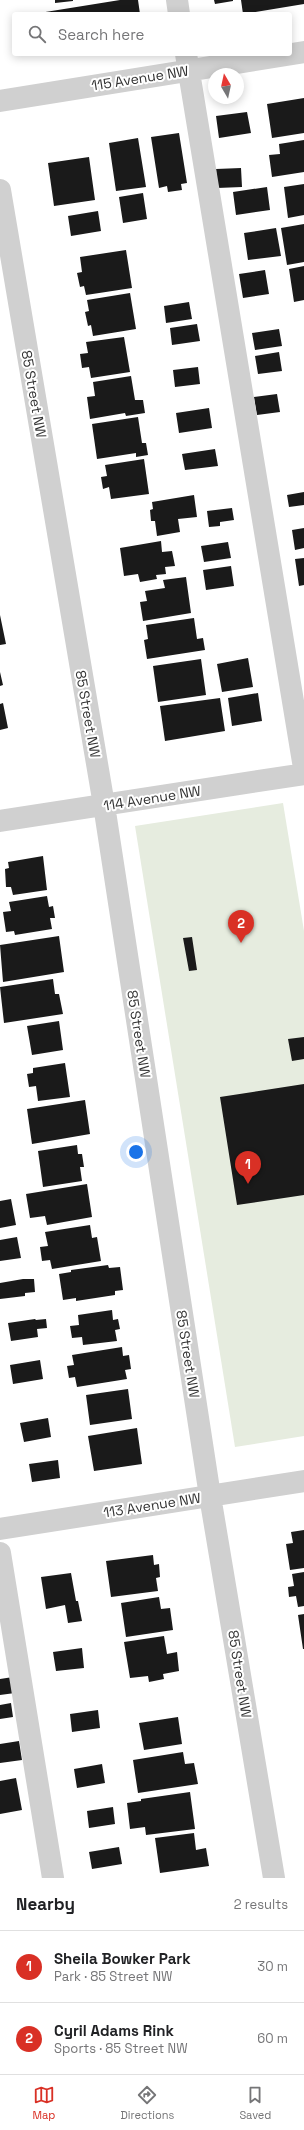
<!DOCTYPE html>
<meta charset="utf-8">
<style>
body{margin:0;font-family:"Space Grotesk",sans-serif;background:#f6f6f6;color:#202124}
.compass{position:absolute;left:208px;top:68px;width:36px;height:36px;border-radius:50%;background:#fff;box-shadow:0 2px 10px #0003;rotate:351deg}
.you{position:absolute;left:136px;top:1152px;width:14px;height:14px;margin:-10px;border:3px solid #fff;border-radius:50%;background:#1a73e8;box-shadow:0 0 0 6px #1a73e833}
.badge{display:grid;place-items:center;width:26px;height:26px;border-radius:50%;background:#d93025;color:#fff;font-size:13px;font-weight:700}
.pin{position:absolute;translate:-50% -33px;filter:drop-shadow(0 1px 2px #0008)}
.pin::after{content:'';position:absolute;top:21px;width:14px;height:12px;background:inherit;clip-path:polygon(0 0,100% 0,50% 100%)}
.list{margin:0;padding:0;list-style:none}
h2{display:flex;justify-content:space-between;align-items:center;height:52px;margin:0;padding:0 16px;font-size:17px}
h2 small{font-size:13px;font-weight:400;color:#757577}
.list li{display:grid;grid-template-columns:26px 1fr auto;gap:12px;align-items:center;box-sizing:border-box;height:72px;padding:0 16px;border-top:1px solid #e0e0e0}
.list b{display:block;font-size:15px;white-space:nowrap}
.list p{margin:0;font-size:13px;white-space:nowrap;color:#757577}
.list em{font-size:13px;font-style:normal;color:#757577}
.icon{flex:none;width:22px;height:22px;fill:none;stroke:currentColor;stroke-width:2;stroke-linecap:round;stroke-linejoin:round}
.map{position:relative;flex:none;width:304px;height:1878px;overflow:hidden}
.search{position:absolute;background:#fff;box-shadow:0 2px 10px #0003;left:12px;right:12px;top:12px;height:44px;display:flex;align-items:center;gap:10px;box-sizing:border-box;padding:0 14px;border-radius:4px;color:#757577;font-size:15px}
.sheet{height:196px;background:#fff}
nav{display:flex;justify-content:space-around;align-items:center;box-sizing:border-box;height:56px;border-top:1px solid #e0e0e0;background:#fff;font-size:11px;color:#757577}
nav a{display:grid;justify-items:center;gap:2px}
nav .on{color:#d93025}
.map>svg:first-child{display:block}
.green{fill:#e6ecdf}
.building{fill:#1a1a1a}
.lines{fill:none;stroke-linecap:round;stroke-linejoin:round}
.minor{stroke:#d0d0d0;stroke-width:22}
.labels{text-anchor:middle;dominant-baseline:central;stroke-width:4;stroke-linejoin:round;paint-order:stroke}
.street-label{font-size:14px;fill:#333;stroke:#fff}
</style>
<div class="map">
<svg width="304" height="1878" viewBox="0 0 304 1878">
<rect width="100%" height="100%" fill="#fff"/>
<path class="green" d="M283,803L304,931V1436L235,1447L135,826Z"/>
<path class="building" d="M55,0H73V1L55,3Z
M120,0H138L140,14H33Z
M214,0H233V1L215,4Z
M241,0H304V4L243,14Z
M304,98V133L272,138L267,104Z
M247,112L251,133L219,138L216,116Z
M179,133L187,183L181,184L182,190L168,192L167,186L159,188L151,137Z
M138,138L146,187L116,191L109,143Z
M304,140V172L272,177L269,155L280,154L279,144Z
M89,157L95,200L54,206L48,163Z
M241,168L242,187L217,188L216,169Z
M304,184V215L288,218L284,187Z
M267,187L270,210L236,215L233,192Z
M143,193L147,219L123,223L119,197Z
M98,211L101,231L71,236L68,216Z
M304,224V262L287,265L281,228Z
M276,228L281,256L248,260L244,233Z
M126,250L132,288L86,295L84,286L80,287L77,273L82,272L80,257Z
M304,266V300L294,302L289,269Z
M265,270L269,294L243,298L239,274Z
M130,293L136,329L93,336L91,325L88,326L85,312L89,311L87,300Z
M189,302L192,319L166,323L164,306Z
M197,324L200,341L172,345L170,328Z
M279,329L282,346L255,350L252,333Z
M124,337L130,372L91,378L89,367L82,368L80,354L88,353L86,342Z
M279,352L282,371L258,374L255,356Z
M198,367L200,384L175,387L173,370Z
M131,376L135,400H143L145,413L126,416L125,413L90,419L87,397L95,396L93,382Z
M277,394L280,412L257,415L254,397Z
M209,408L212,428L179,433L176,413Z
M138,417L142,443H146L148,455L136,457V453L97,459L92,424Z
M215,449L218,466L185,470L182,454Z
M144,459L149,494L111,499L109,487L103,489L101,477L107,476L105,465Z
M304,492V505L289,507L287,495Z
M194,495L197,517L178,519L180,532L157,536L155,521H151L150,510L153,509L152,502Z
M232,508L234,520L220,522V526L209,527L207,511Z
M304,528V548L295,550L292,530Z
M161,541L162,552L172,551L175,566L165,567L166,574L156,575L157,579L140,582L138,574L124,576L120,548Z
M228,542L231,558L204,562L201,546Z
M304,558V585L299,586L295,559Z
M231,566L234,586L206,590L203,570Z
M186,577L191,613L143,621L140,602L147,601L145,591L165,588L163,580Z
M0,615L6,644L0,645Z
M194,618L197,639L203,638L205,650L147,659L144,640L148,639L146,625Z
M248,658L253,687L222,692L217,664Z
M201,659L206,695L158,702L153,666Z
M0,672L3,685L0,686Z
M258,693L262,721L232,726L228,698Z
M220,698L225,731L165,741L160,706Z
M3,703L8,728L0,730V704Z
M43,856L47,890L13,895L11,887H6L5,869L9,868L8,862Z
M47,896L49,907L53,906L55,918H50L52,929L15,935L14,931L6,932L3,912L11,911L9,902Z
M59,936L64,972L3,982L0,945Z
M192,937L197,970L189,971L183,938Z
M53,979L55,994H59L63,1014L4,1023L0,987Z
M59,1021L63,1050L32,1055L27,1026Z
M304,1037V1059L292,1061L288,1039Z
M65,1063L70,1097L38,1101L36,1086L29,1087L27,1074L33,1073V1068Z
M304,1084V1195L237,1205L220,1097Z
M85,1100L90,1134L32,1144L27,1109Z
M77,1145L78,1154H82L84,1167H80L82,1181L43,1187L38,1151Z
M87,1184L92,1217L47,1225L45,1216L30,1218L26,1194Z
M11,1199L16,1225L0,1228V1201Z
M90,1225L92,1238L97,1237L101,1261L52,1269L50,1260L42,1261L40,1247L48,1246L45,1232Z
M17,1237L21,1258L0,1261V1240Z
M108,1265L109,1268L120,1267L123,1290L115,1291V1295L76,1301V1298L63,1300L59,1274L71,1272V1270Z
M23,1279H34L35,1292L25,1293V1296L0,1299V1283Z
M112,1310L113,1320L118,1319L120,1329L115,1330L117,1341L83,1345L82,1337L72,1338L70,1326L79,1325L78,1315Z
M35,1319L36,1320L46,1319L47,1328L37,1329L38,1337L11,1341L8,1323Z
M122,1347L123,1356L129,1355L131,1369L125,1370L127,1379L77,1387L75,1377L69,1378L67,1366L74,1365L72,1355Z
M40,1360L43,1379L13,1384L10,1365Z
M128,1389L132,1419L90,1425L86,1395Z
M48,1418L51,1437L24,1442L20,1423Z
M137,1428L142,1464L94,1471L88,1436Z
M58,1460L60,1478L32,1482L29,1464Z
M304,1530V1568L290,1570L286,1544L293,1543L291,1532Z
M153,1555L154,1565L159,1564L160,1577L156,1578L158,1591L111,1597L106,1561Z
M304,1572V1606L298,1607L296,1596L289,1597L288,1587L294,1586L292,1574Z
M71,1573L76,1601H78L82,1621L68,1623L65,1605L46,1609L41,1577Z
M159,1597L161,1609L170,1608L173,1630L126,1637L121,1603Z
M304,1614V1649H303L298,1615Z
M164,1636L167,1654L177,1652L179,1671L163,1674L164,1679L149,1682L148,1676L130,1678L124,1642Z
M82,1648L84,1668L56,1671L53,1652Z
M13,1677L15,1693L0,1695V1679Z
M11,1703L13,1717L0,1719V1705Z
M98,1710L100,1728L72,1732L70,1714Z
M178,1717L182,1744L144,1750L139,1723Z
M19,1741L22,1760L0,1763V1744Z
M183,1752L185,1764L194,1763L198,1784L138,1793L133,1760Z
M102,1764L105,1783L77,1788L74,1769Z
M16,1778L22,1810L0,1814V1781Z
M190,1792L195,1829L146,1835L145,1827L130,1829L127,1803L141,1801V1799Z
M113,1807L115,1824L89,1828L87,1811Z
M194,1833L196,1850L206,1848L209,1866L160,1873L155,1838Z
M119,1847L122,1864L92,1869L89,1852Z"/>
<g class="lines">
<path class="minor" d="M177,0L179,14
M186,54L304,768
M0,101L304,52
M0,190L104,805L210,1496L274,1878
M0,821L304,774
M0,1529L304,1481
M0,1553L53,1878"/>
</g>
<g class="labels">
<g class="street-label">
<text transform="translate(140 78) rotate(-9)">115 Avenue NW</text>
<text transform="translate(34 394) rotate(80)">85 Street NW</text>
<text transform="translate(88 714) rotate(80)">85 Street NW</text>
<text transform="translate(152 798) rotate(-9)">114 Avenue NW</text>
<text transform="translate(139 1034) rotate(81)">85 Street NW</text>
<text transform="translate(188 1354) rotate(81)">85 Street NW</text>
<text transform="translate(152 1505) rotate(-9)">113 Avenue NW</text>
<text transform="translate(240 1674) rotate(81)">85 Street NW</text>
</g>
</g>
</svg>
<svg class="compass" viewBox="-18 -18 36 36"><path d="M0-13l5 13h-10z" fill="#e53935"/><path d="M0 13l5-13h-10z" fill="#757577"/></svg>
<div class="you"></div>
<div class="pin badge" style="left:248px;top:1184px">1</div>
<div class="pin badge" style="left:241px;top:943px">2</div>
<div class="search"><svg class="icon" aria-label="search" viewBox="0 0 24 24"><circle cx="10" cy="10" r="6"/><path d="M15 15l6 6"/></svg>Search here</div>
</div>
<section class="sheet">
<h2>Nearby<small>2 results</small></h2>
<ul class="list">
<li><span class="badge">1</span><div><b>Sheila Bowker Park</b><p>Park · 85 Street NW</p></div><em>30 m</em></li>
<li><span class="badge">2</span><div><b>Cyril Adams Rink</b><p>Sports · 85 Street NW</p></div><em>60 m</em></li>
</ul>
</section>
<nav>
<a class="on"><svg class="icon" aria-label="map" viewBox="0 0 24 24"><path d="M3 6l6-2 6 2 6-2v14l-6 2-6-2-6 2zM9 4v14M15 6v14"/></svg>Map</a>
<a><svg class="icon" aria-label="directions" viewBox="0 0 24 24"><path d="M12 3l9 9-9 9-9-9zM9 14v-3h6M13 9l2 2-2 2"/></svg>Directions</a>
<a><svg class="icon" aria-label="saved" viewBox="0 0 24 24"><path d="M7 4h10v16l-5-4-5 4z"/></svg>Saved</a>
</nav>
